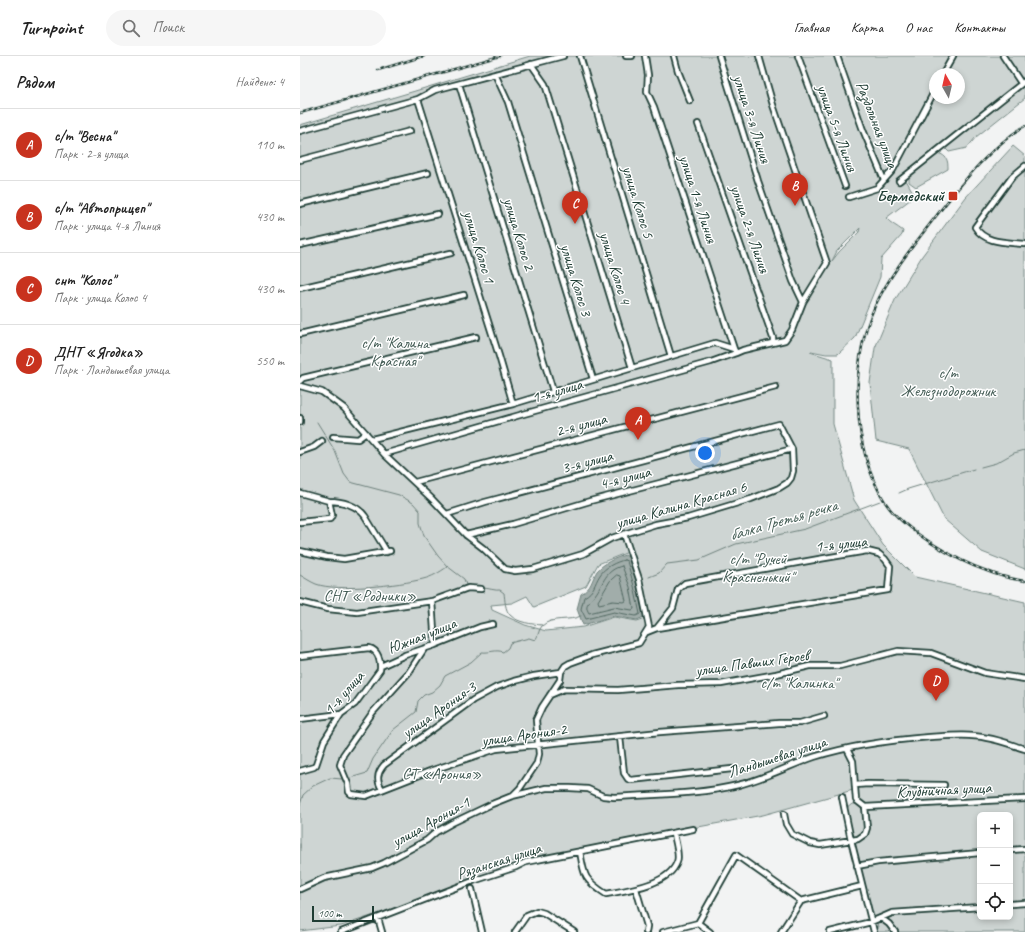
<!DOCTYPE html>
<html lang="ru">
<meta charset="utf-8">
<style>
body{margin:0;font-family:Caveat,sans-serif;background:#f6f6f6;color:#222}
.controls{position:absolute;right:12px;bottom:12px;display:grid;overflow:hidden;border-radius:6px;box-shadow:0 2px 6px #0003}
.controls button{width:36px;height:36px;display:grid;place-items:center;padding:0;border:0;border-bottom:1px solid #e0e0e0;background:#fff;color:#222;font:20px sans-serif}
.compass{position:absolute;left:629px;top:12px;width:36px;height:36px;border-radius:50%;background:#fff;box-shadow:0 2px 6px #0003;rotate:352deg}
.scale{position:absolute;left:12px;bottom:10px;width:62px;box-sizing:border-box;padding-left:4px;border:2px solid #1f3d34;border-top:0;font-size:11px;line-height:14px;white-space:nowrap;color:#1f3d34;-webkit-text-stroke:3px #fff;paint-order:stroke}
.you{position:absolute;left:405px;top:397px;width:14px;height:14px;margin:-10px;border:3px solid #fff;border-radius:50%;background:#1a73e8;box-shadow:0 0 0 6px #1a73e833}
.badge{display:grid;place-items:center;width:26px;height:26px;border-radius:50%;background:#c8321e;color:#fff;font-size:13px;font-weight:700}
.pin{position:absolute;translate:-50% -33px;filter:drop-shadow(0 1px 2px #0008)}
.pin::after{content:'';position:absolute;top:21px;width:14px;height:12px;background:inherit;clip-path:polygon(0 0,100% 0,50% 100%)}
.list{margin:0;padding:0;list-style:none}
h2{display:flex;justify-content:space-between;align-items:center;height:52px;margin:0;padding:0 16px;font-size:17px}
h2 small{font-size:13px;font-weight:400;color:#767676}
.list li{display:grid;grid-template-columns:26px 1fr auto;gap:12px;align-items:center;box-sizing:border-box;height:72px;padding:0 16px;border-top:1px solid #e0e0e0}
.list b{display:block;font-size:15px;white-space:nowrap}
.list p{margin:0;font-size:13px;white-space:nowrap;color:#767676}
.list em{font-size:13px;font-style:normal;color:#767676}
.icon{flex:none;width:22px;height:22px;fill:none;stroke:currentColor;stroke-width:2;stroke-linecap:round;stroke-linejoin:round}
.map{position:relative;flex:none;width:725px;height:876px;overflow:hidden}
header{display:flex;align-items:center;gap:24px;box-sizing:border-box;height:56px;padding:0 20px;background:#fff;border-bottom:1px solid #e0e0e0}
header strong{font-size:19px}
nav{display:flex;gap:22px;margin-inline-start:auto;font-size:14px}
.search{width:280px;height:36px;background:#f6f6f6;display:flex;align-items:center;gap:10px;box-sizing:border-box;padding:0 14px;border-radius:22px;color:#767676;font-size:15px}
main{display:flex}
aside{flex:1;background:#fff}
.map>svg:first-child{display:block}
.green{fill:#ced5d3;stroke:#768984;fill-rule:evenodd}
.water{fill:#a1adaa;stroke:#6d807b}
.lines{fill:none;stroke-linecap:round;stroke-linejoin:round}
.shore{stroke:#536a63;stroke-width:1}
.stream{stroke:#6d807b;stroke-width:1}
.minor-casing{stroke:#1f3d34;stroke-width:8}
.minor{stroke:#fff;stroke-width:4.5}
.rail-casing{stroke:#1f3d34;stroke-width:2.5}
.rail{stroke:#fff;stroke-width:1;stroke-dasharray:3;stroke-linecap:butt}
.poi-dot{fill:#c8321e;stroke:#fff;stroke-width:1.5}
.labels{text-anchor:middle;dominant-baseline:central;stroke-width:3;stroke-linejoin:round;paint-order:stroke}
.street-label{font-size:16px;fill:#1f3d34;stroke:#fff}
.poi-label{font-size:16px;font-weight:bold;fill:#1f3d34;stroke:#fff;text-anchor:end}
.park-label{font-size:16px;fill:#425b54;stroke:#fff}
.water-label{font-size:17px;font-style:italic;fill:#465f57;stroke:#fff}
</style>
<header>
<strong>Turnpoint</strong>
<div class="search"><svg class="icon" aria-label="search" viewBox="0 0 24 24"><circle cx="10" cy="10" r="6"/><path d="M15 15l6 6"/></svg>Поиск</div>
<nav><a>Главная</a><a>Карта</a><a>О нас</a><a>Контакты</a></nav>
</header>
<main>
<aside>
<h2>Рядом<small>Найдено: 4</small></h2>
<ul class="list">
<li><span class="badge">A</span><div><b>с/т &quot;Весна&quot;</b><p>Парк · 2-я улица</p></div><em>110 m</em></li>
<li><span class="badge">B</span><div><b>с/т &quot;Автоприцеп&quot;</b><p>Парк · улица 4-я Линия</p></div><em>430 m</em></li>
<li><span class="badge">C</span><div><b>снт &quot;Колос&quot;</b><p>Парк · улица Колос 4</p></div><em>430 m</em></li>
<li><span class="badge">D</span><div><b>ДНТ «Ягодка»</b><p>Парк · Ландышевая улица</p></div><em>550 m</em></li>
</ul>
</aside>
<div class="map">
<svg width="725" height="876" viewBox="0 0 725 876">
<rect width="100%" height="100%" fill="#f2f3f3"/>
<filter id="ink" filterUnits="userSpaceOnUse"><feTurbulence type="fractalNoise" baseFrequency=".025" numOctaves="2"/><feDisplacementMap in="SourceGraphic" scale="8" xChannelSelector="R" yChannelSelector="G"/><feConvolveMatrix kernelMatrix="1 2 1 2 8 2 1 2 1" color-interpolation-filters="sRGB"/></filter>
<g filter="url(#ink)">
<path class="green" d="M230,0H725V42L676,81L667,92L649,96L645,92L638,97C647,100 648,104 648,113L616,131L609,126V122L606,124L615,140L586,162C591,168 597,170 603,175L602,179L581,203L580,221L555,282L538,298H526L511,295L510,296L533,303V368L554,444L583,489L615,521L725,546V876H573V871H578L575,860L570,859L560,813L564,810L563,806L559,807L555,788L559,786L558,779L556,781L553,780L546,753L552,748H555L553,734L463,759L204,807L189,821L41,870L0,875V69L115,35ZM635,18H659V42H635ZM560,172L559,176L539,196L532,205L537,195ZM333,494L349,561L337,565L314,561L283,571L246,575L225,569L192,554L191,549L212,547L227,540L234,551L286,530L298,508ZM680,759H710V861H680Z
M713,90L725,100V513L682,496L644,463L609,393L576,385L570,327L575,292L595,244L622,200L666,141Z"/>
<path class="water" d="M325,499L330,502L338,528L346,560L337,564L314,560L283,569L277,553L281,538C292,532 291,525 297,515C304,507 315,502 325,499Z"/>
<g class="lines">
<path class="shore" d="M324,504L327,505L334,530L340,558L336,560L314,556L286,563L281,553L284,541C295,535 294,528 300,519C305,511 316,506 324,504Z
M322,510L330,531L334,553L332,554L314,551L289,557C283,547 291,546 295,539C304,527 305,514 322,510Z
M317,519L320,520L326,545L324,546L313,545L299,548L298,545L310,525Z"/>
<path class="stream" d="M17,366L35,395L44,418L50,426L99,439L113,447L120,455V467L124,480L138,500L147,510L164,523L166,529L172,530
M681,411L696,407L714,397L725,394
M599,437L608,433L674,413
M0,519C5,522 11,526 16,528C37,536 100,529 123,523C132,521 140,516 147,511
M349,521L359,517L367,508L399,504L436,488L505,473L580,445
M183,532C188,532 196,535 200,534L204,537C205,544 205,554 210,559C218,567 232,568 242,569
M50,722L67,717L73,703L93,674L116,656L118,645L124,639L132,636L140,629L145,620L171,606L182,596C190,597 196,593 203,596L208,592L210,587L229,582L235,584C239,580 238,574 242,570C252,560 269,566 281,560
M0,749L3,739L13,730L30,722L42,723
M0,788V792"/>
<defs>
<path id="minor" d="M280,0L371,300
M326,0H332
M345,0L348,19L347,36L354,51L434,293
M374,0L378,15L390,45
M419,0L458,125L493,225L503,246
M498,0L545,130
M537,0L563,74L584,124
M703,0L721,27
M231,8L245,28L332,312
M195,18L208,46L293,323
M643,18L653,0
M159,28L253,335
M118,43L199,300L213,348
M398,68L473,282V287
M0,75L118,43L135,34L263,0
M0,104L110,75
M725,110L712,121L675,171C685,188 707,186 725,188
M599,125L725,25
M549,141L577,132L593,114L635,34
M0,148L128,117
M0,189L138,158
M0,232L151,197
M0,278L164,239
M0,325L3,322L176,281
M0,330L22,336L44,352L84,398L132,443L166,479L183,492L205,513L215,515L233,513L283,498L312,482L324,478L356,468L388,462L451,443L479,432L487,427L491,422L493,415L492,393L479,368L185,446L147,458
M0,362V366
M33,381L58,383L66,377
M72,383L213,348L415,287L434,293L436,297L443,294L485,284L492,274L503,246L527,207L473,49L459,0
M0,396L14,391L22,385
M84,398L220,359L411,306L436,297
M115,426L476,331
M0,437L29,445
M0,466L30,463L32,459L29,445C42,445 57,449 65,460L87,496
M166,479L213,468L290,445L492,393
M0,495L27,501L44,503L90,495
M132,545L135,589
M0,546L28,553L57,556L132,545L168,532L181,533
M347,576L357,572L588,534L590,510L585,503L579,498L567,495L519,503L385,527L378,533L373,552L357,572
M124,593L109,616L73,656L43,699L40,709L48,728L49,736L51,738L66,740L130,715L196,693L360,676L479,667H500L524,660
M0,600L69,592C78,594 81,605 80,614L55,648L41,658L24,685L16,709L14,711L0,715
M81,610L105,599L135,589L180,571L193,568
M250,639L264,633L318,634L378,629L421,628L476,618L510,610H540L598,595L631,597L685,617L725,623
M0,663L41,658
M320,681L324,717L328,723L331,724L432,713
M547,693L553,705L556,744L565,751
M555,729L568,728L644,729
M82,733C76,724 77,717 84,709L173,644L197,631L214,625L234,620L261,616
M212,740L220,732L237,707L239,698L236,664L242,651L260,624L261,616L265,610L270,607L292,599L339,587L349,571L339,523L324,478
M542,741L551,784L574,876
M565,751L725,743
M484,758L486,768L492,778L510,787L520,789L558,783L565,778L567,772L565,751
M710,794L725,793
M280,795C284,820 284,824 306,838C327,834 369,829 377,806C380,800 375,784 374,778
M557,810L578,806L680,797
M0,833L24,822L72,812L84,807L127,784L136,776L152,767L192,748L212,740L246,732H270L288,733L303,740L314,741C355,738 397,739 438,729C464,723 488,710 514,701C552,689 591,684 630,681C649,680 668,678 687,682C700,684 712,689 725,693
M172,833L182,876
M336,833L347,870L346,876
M710,848L725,847
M78,862L82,876
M581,862L589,868L595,876
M398,867L410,876
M41,876L173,825L216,811L226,806L393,773
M215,876L227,859L237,855L244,857L274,876
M363,876L398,867L436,799L501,845L562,830
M481,876L501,845
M530,876L571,866L592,857L680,851"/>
</defs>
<use href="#minor" class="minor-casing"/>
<use href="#minor" class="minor"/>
<defs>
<path id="rail" d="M78,14L124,0
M0,57L200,0
M725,70C692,89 663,126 640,155C617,185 591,216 575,250C549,307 552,393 585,446C602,473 657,505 687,515C699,520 712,523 725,525"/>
</defs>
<use href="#rail" class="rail-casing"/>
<use href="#rail" class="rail"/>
</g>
</g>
<rect class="poi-dot" x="648" y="135" width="10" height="10" rx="2"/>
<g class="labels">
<g class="street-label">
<text transform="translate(452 63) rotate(72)">улица 3-я Линия</text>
<text transform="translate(577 69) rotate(69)">Раздольная улица</text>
<text transform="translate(537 72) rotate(70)">улица 5-я Линия</text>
<text transform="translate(398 143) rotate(72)">улица 1-я Линия</text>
<text transform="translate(338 146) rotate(73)">улица Колос 5</text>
<text transform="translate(450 173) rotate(71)">улица 2-я Линия</text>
<text transform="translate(219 178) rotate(73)">улица Колос 2</text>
<text transform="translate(179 191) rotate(73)">улица Колос 1</text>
<text transform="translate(315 212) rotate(73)">улица Колос 4</text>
<text transform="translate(276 224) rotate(73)">улица Колос 3</text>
<text transform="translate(257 335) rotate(-16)">1-я улица</text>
<text transform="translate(281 369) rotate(-15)">2-я улица</text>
<text transform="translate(287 406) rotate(-15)">3-я улица</text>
<text transform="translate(325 422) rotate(-15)">4-я улица</text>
<text transform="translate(381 449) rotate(-16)">улица Калина Красная 6</text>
<text transform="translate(541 488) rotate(-6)">1-я улица</text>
<text transform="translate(122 580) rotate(-22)">Южная улица</text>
<text transform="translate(452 607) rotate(-8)">улица Павших Героев</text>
<text transform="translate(44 637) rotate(-49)">1-я улица</text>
<text transform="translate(139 654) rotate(-35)">улица Арония-3</text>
<text transform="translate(224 679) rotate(-8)">улица Арония-2</text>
<text transform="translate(477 701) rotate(-18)">Ландышевая улица</text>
<text transform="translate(644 734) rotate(-3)">Клубничная улица</text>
<text transform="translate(131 766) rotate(-29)">улица Арония-1</text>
<text transform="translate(199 805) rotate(-18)">Рязанская улица</text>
</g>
<g class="poi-label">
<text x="644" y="140">Бермедский</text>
</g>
<g class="park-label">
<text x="95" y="287">с/т "Калина<tspan x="95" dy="18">Красная"</tspan></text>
<text x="648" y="317">с/т<tspan x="648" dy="18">Железнодорожник</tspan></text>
<text x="458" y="503">с/т "Ручей<tspan x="458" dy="18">Красненький"</tspan></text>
<text x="70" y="540">СНТ «Родники»</text>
<text x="499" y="627">с/т "Калинка"</text>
<text x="142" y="718">СТ «Арония»</text>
</g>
<g class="water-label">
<text transform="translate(483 464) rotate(-16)">балка Третья речка</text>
</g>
</g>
</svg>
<div class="controls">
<button>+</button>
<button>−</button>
<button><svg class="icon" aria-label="locate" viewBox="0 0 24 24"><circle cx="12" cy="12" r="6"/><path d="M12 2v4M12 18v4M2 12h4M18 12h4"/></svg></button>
</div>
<svg class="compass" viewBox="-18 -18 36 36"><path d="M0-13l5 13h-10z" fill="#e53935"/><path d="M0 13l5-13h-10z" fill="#767676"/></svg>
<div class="scale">100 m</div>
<div class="you"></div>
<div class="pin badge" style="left:338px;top:384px">A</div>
<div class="pin badge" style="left:495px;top:150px">B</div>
<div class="pin badge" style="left:275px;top:168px">C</div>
<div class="pin badge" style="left:636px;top:645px">D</div>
</div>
</main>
